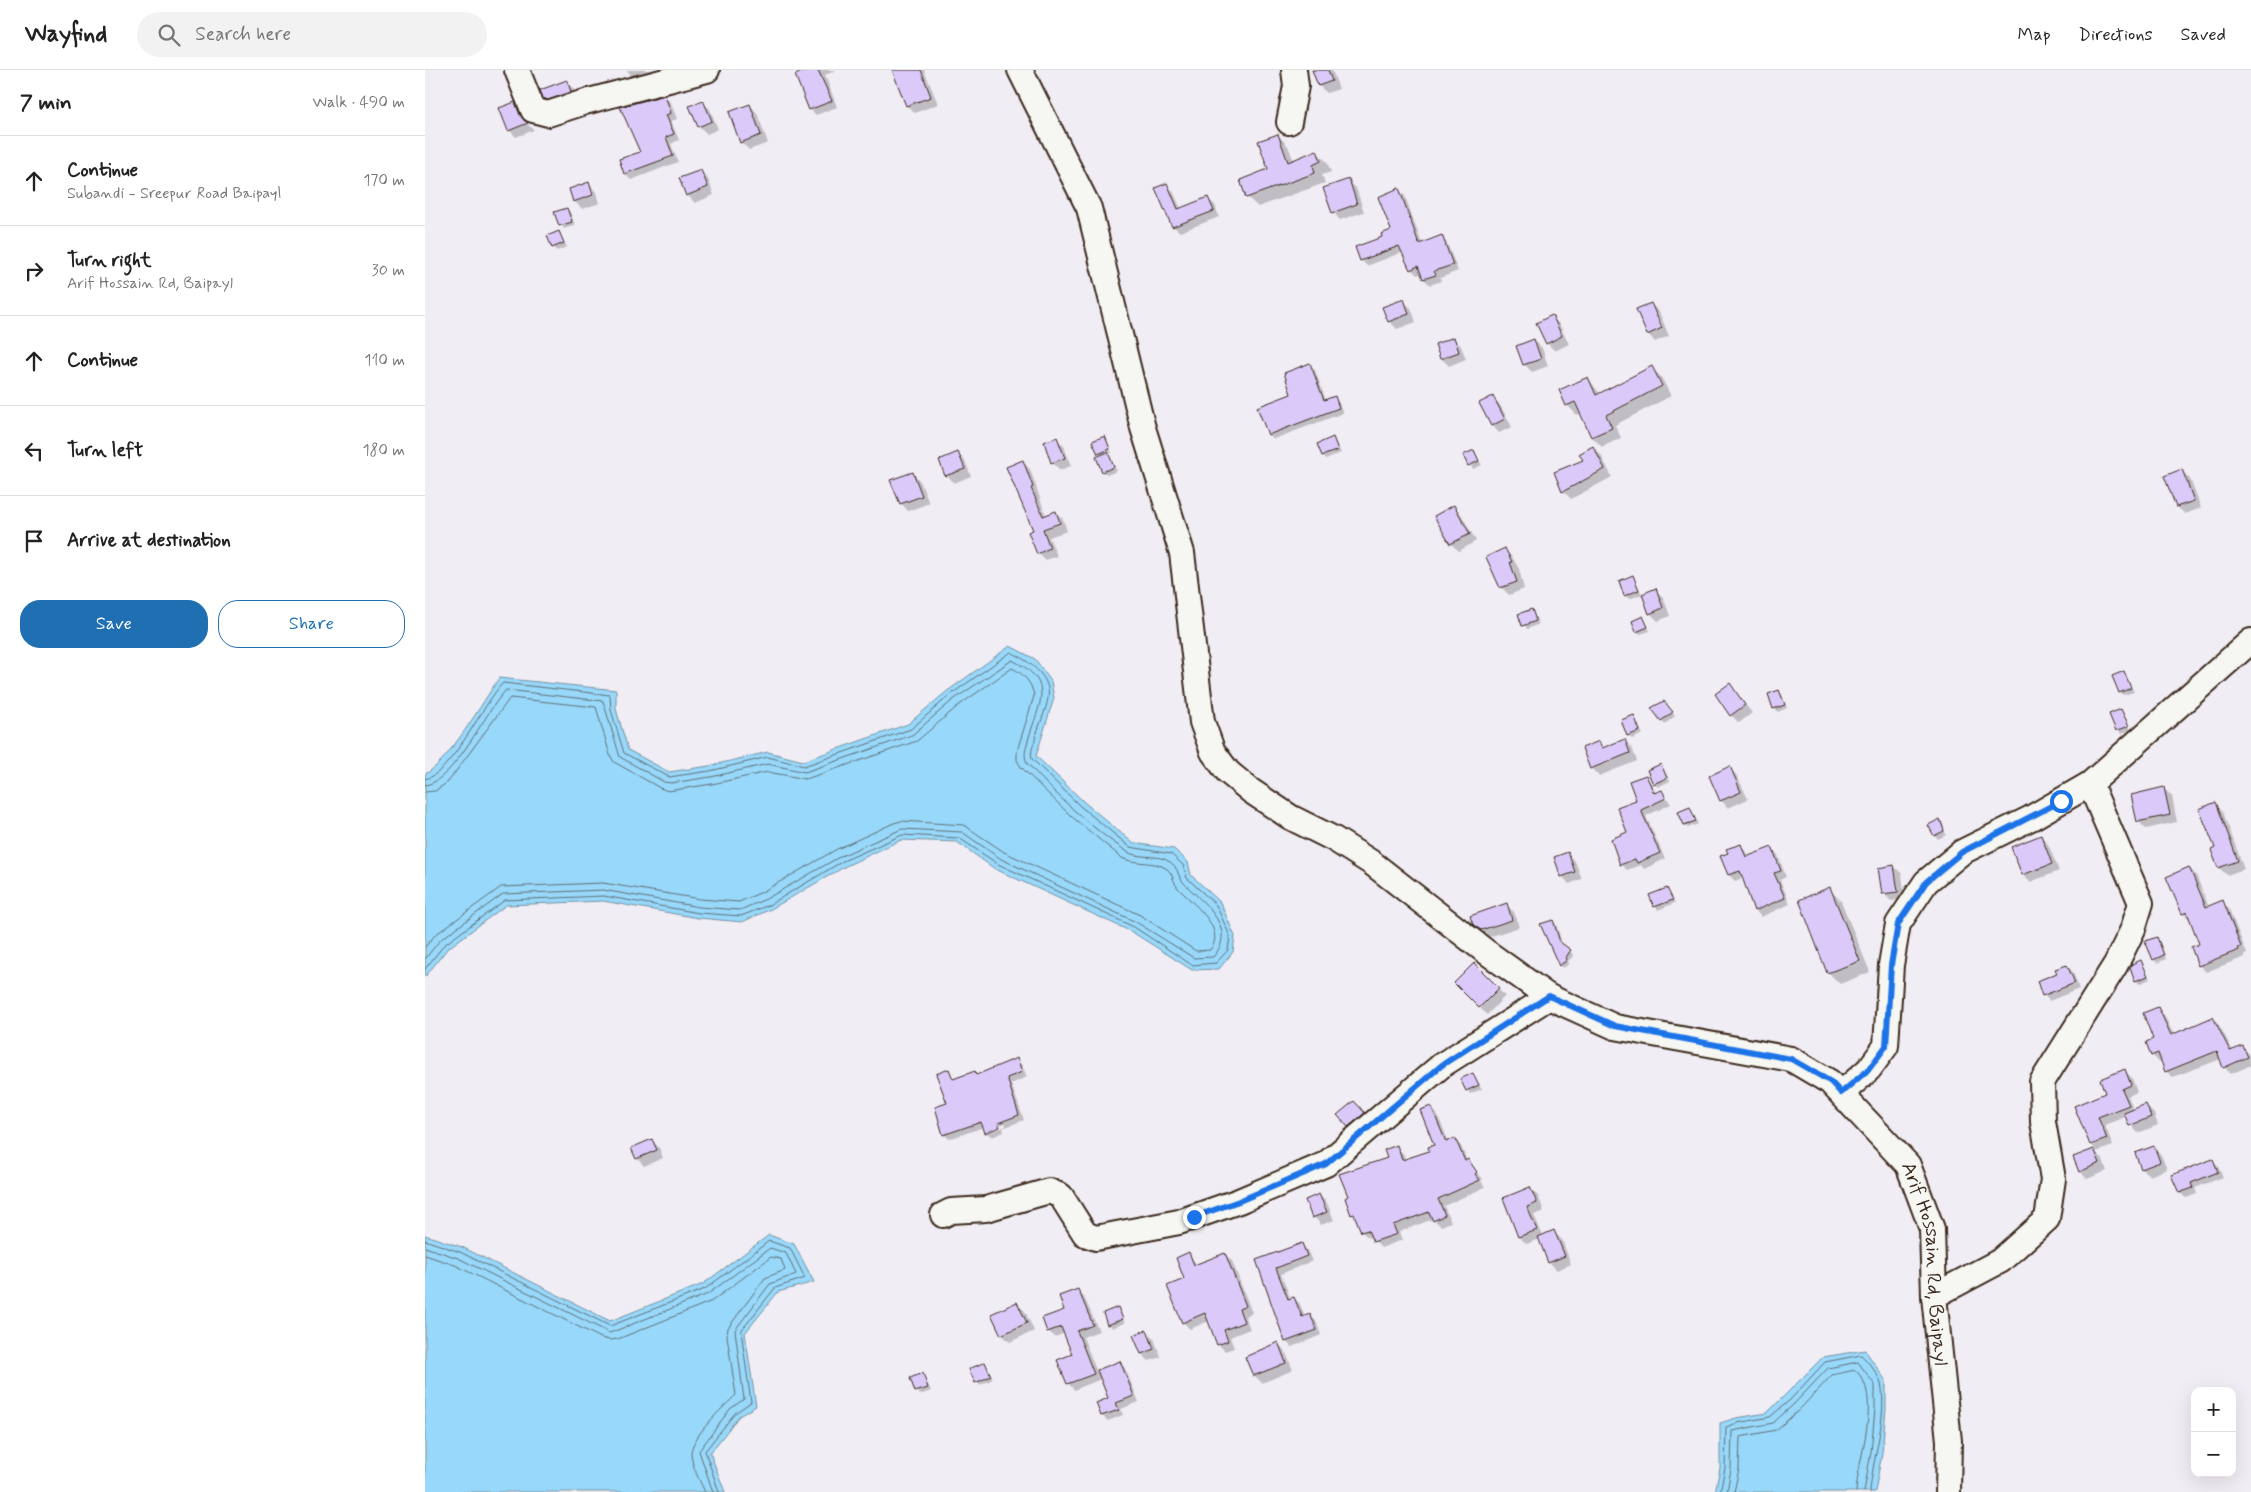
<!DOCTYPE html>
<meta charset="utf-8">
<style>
body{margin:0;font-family:Mynerve,sans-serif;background:#f2f2f2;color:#222}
.controls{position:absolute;right:15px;bottom:15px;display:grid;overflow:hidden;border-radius:10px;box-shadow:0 5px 20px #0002}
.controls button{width:45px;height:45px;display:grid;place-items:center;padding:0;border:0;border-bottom:1px solid #e0e0e0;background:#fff;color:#222;font:25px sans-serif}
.stop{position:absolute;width:15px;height:15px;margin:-11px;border:4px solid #1a73e8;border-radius:50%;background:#fff}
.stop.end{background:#1a73e8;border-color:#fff;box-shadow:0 1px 5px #0008}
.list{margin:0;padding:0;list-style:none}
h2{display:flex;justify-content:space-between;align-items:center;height:65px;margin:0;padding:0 20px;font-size:21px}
h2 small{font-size:16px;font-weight:400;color:#767676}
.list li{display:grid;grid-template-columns:32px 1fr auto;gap:15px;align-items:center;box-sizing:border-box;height:90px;padding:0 20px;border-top:1px solid #e0e0e0}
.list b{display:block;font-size:19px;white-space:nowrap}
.list p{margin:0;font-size:16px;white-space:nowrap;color:#767676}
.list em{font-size:16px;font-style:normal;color:#767676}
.actions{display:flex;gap:10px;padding:15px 20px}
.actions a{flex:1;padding:11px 0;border:1px solid #1f6fb2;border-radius:20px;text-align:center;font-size:18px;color:#1f6fb2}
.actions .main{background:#1f6fb2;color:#fff}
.icon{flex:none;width:28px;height:28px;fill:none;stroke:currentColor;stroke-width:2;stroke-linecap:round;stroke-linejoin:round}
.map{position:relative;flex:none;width:1826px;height:1422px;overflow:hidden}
header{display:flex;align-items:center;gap:30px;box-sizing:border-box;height:70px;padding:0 25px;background:#fff;border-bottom:1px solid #e0e0e0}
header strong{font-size:24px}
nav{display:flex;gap:28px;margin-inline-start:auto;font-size:18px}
.search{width:350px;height:45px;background:#f2f2f2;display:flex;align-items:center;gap:12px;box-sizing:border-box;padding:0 18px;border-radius:28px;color:#767676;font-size:19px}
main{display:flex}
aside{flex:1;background:#fff}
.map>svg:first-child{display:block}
.water{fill:#98d8fa;stroke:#7392a2}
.shadow{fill:#0003}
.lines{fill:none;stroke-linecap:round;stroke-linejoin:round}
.shore{stroke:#607076;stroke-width:1}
.building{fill:#dbc9fa;stroke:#3b2a1e}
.minor-casing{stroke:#3b2a1e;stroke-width:28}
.minor{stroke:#f6f6f2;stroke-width:24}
.route{stroke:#1a73e8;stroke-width:6}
.labels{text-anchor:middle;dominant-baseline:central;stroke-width:4.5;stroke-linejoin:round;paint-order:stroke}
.street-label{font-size:20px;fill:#3b2a1e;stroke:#f6f6f2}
</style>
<header>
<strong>Wayfind</strong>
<div class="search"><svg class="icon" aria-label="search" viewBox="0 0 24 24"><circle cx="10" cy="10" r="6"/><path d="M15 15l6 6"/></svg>Search here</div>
<nav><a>Map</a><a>Directions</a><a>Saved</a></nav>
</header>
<main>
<aside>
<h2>7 min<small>Walk · 490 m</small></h2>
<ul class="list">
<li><svg class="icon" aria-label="ahead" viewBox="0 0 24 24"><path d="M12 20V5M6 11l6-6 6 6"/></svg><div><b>Continue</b><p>Subandi - Sreepur Road Baipayl</p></div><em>170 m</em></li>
<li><svg class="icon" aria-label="right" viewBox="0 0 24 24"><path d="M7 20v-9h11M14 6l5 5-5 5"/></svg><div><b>Turn right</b><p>Arif Hossain Rd, Baipayl</p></div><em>30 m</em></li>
<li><svg class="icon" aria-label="ahead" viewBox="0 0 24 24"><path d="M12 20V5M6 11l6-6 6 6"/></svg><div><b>Continue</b></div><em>110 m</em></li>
<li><svg class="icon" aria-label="left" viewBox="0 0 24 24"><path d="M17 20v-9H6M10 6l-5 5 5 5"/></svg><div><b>Turn left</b></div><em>180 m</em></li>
<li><svg class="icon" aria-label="arrive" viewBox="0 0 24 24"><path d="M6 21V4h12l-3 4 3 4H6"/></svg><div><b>Arrive at destination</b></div></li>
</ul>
<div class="actions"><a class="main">Save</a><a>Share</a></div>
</aside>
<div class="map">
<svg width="1826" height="1422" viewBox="0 0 1826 1422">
<rect width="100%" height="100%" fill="#f1edf4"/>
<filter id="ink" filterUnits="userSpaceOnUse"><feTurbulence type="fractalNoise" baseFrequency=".02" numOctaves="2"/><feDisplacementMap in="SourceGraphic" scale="10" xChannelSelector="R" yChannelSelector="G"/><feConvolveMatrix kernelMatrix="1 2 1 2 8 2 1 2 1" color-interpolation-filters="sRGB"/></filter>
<g filter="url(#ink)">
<path class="water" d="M585,576L610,589L626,611L629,628L611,686L659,732L708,773L749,779L763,792L766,805L795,832L810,866L808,882L794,899L767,900L707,862L570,799L532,772L476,770L421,796L346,839L317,852L273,848L178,831L81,835L22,879L0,907V704C22,694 59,630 74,608L191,620V639L203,680L244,702L284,696L343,682L378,691L483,654L521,622Z
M0,1165L37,1177L185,1251L278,1214L344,1165L369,1174L389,1212L353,1222L320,1263L331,1336L314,1346L285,1383L300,1422H0Z
M1440,1280L1461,1311V1339L1457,1383L1450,1422H1290L1295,1398V1353L1311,1348L1342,1343L1398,1287Z"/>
<path class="shadow" d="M202,0H263L212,13Z
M377,0H413L400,5L412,37L391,45L385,39Z
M499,0L513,34L490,43L482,36L469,1Z
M888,0H907L914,19L902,23L894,16Z
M141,11L149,19L153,30L127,36L119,28Z
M240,27L246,33L252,49L246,51L254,70L246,74L253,92L206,110L200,104L217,83Z
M277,32L285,39L293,59L282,64L274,56Z
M90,34L97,41L102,54L109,60L91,67L84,60Z
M325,35L332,43L343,73L324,80L316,72Z
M853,65L863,76L869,91L891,81L902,92L906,102L897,105L900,113L833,137L822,127L845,100Z
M276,101L283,109L289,125L270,133L262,125Z
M924,111L931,118L939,142L915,150L908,142Z
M164,114L171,122L175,133L157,139L149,131Z
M741,114L748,121L756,139L783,129L790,135L794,147L755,162L748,156Z
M974,120L980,126L997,174L1016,167L1022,173L1033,201L1015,208L1016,211L1005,215L999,209L997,203L992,205L986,199L978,182L942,196L936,190L968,161Z
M142,139L145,142L150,155L139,159L130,143Z
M134,162L142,177L132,181L129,177Z
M978,231L986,238L991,252L972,259L964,251Z
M1226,234L1234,242L1244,266L1230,272L1223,264Z
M1127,247L1134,254L1144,274L1130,281L1122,273L1113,253Z
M1029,269L1036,276L1041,289L1024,296L1016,288Z
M1109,270L1117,278L1123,296L1107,302L1099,294Z
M885,295L890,300L901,331L910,328L914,333L918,343L849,369L844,365L834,338L868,325Z
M1226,297L1236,307L1246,326L1190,355L1196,368L1177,377L1167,367L1156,343L1152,345L1142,335L1163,308L1175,324Z
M1068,327L1075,335L1087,357L1074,363L1067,355Z
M680,368L687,383L683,384L692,401L682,405L678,401L677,386L674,383Z
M632,369L639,376L646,396L635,400L628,393L620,373Z
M908,369L916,383L901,389L898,385Z
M1168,378L1176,385L1187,407L1146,429L1138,421L1131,402L1159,391Z
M1049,382L1057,395L1048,399L1040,386Z
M533,384L540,391L546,406L529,413L522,405L516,390Z
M597,392L605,399L621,446L630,442L638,449L642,461L624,467L632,486L620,490L613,483Z
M1757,401L1765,409L1776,438L1760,444L1752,437Z
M487,403L495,411L504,433L483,441L476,433Z
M1029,436L1036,444L1051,471L1034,481L1026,474L1011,446Z
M1079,479L1087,487L1094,499L1099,519L1084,525L1076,517Z
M1208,507L1217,524L1204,529L1200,525Z
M1230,520L1238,527L1245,546L1233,551L1225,543Z
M1106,540L1114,554L1102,559L1094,545Z
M1218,547L1225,561L1215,564L1212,561Z
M1699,602L1709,622L1698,625L1695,622Z
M1305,615L1327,643L1314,653L1306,645Z
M1354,621L1357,625L1362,638L1353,642L1349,638Z
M1242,636L1250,646L1240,654L1227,639Z
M1696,641L1706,660L1696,664L1686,645Z
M1208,647L1218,664L1207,669L1203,665Z
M1200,671L1207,678L1212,691L1174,706L1166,698L1173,672L1179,678Z
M1236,695L1245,711L1233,717L1229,713Z
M1305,698L1312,706L1323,729L1303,738L1296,730Z
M1220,706L1226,713L1231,723L1237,721L1246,734L1221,746L1240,789L1219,799L1216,795L1202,800L1196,794Z
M1739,719L1747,726L1752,752L1721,759L1713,751Z
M1790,734L1798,742L1819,799L1802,805L1794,798L1788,780L1791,779Z
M1265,738L1273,754L1263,758L1260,755Z
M1515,750L1518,754L1521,765L1513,769L1510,765Z
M1616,766L1623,774L1634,801L1605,812L1598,805Z
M1316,775L1324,787L1346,778L1353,785L1361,807L1355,810L1365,834L1336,847L1330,840L1318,808L1310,811L1304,805V784Z
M1143,784L1150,791L1157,809L1144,814L1137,806Z
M1469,796L1477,804L1480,829L1466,831L1458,823Z
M1764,798L1771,805L1784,837L1797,832L1804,839L1822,884L1819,885L1820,887L1781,902L1774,895L1775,874L1766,850L1758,844L1743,807Z
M1242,819L1250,833L1233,840L1226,826Z
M1404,819L1416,831L1445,902L1415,914L1403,902Z
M1081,835L1089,842L1094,857L1064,867L1050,854Z
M1127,851L1131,854L1138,876L1149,885L1143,891L1144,894L1138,898L1135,895Z
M1731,868L1735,872L1741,889L1732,893L1729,889Z
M1716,891L1725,909L1714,914L1711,910Z
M1049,895L1080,926L1062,945L1031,913Z
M1642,896L1648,902L1654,919L1624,931L1619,925L1613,912L1633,904Z
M1733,938L1739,945L1749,965L1787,948L1794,955L1808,981L1817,977L1824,984L1826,995L1806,1004L1799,997L1796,989L1748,1007L1741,1001L1737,990L1734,992L1727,985Z
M591,990L597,995L602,1007L586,1014L599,1050L578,1058L579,1062L567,1067L562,1063L581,1056L580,1053L562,1061V1063L559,1057L524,1069L519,1064L524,1034L523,1001L530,1010L550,1003L552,1006Z
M1700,1001L1707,1008L1712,1022L1703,1026L1709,1041L1721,1036L1729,1044L1733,1055L1713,1063L1706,1055L1702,1046L1680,1055L1688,1076L1671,1082L1677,1088L1682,1101L1662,1109L1655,1101L1650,1088L1671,1080L1666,1074L1651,1036L1682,1024Z
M1048,1005L1057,1019L1045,1024L1037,1010Z
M1006,1037L1012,1044L1024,1072L1030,1070L1036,1076L1042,1091L1058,1109L1056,1111L1060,1117L1019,1136L1026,1152L1016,1156L1008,1149L974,1162L977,1170L956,1178L947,1167L944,1168L937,1162L921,1128L964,1089L971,1077L978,1083L981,1090L1006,1081L1011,1076Z
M937,1040L946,1051L931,1064L914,1045Z
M227,1070L234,1078L238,1088L219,1096L212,1088Z
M1729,1077L1736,1085L1742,1099L1725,1106L1717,1099Z
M1788,1090L1793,1096L1798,1107L1770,1118L1772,1124L1761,1128L1755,1123Z
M1105,1119L1113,1126L1119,1141L1109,1145L1118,1166L1129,1162L1137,1170L1146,1194L1132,1200L1124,1192L1115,1169L1102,1174L1094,1167L1079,1129Z
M894,1125L902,1133L909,1150L896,1155L889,1147Z
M877,1175L882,1180L887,1191L856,1204L866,1230L869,1228L875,1234L880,1247L885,1245L891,1251L896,1265L867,1277L861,1272L832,1191Z
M764,1184L772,1195L800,1184L807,1191L827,1243L820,1246L825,1259L805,1267L809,1278L800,1281L793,1274L784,1251L765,1259L758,1252Z
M653,1221L659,1227L674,1261L658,1267L672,1302L695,1293L700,1298L714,1332L696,1339L698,1345L683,1351L677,1346L685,1329L676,1309L649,1320L643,1313L649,1285L640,1263L630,1267L623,1261L641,1241Z
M592,1234L600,1241L609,1261L585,1272L577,1265L568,1245Z
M693,1238L700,1253L687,1258L679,1244Z
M722,1261L729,1269L736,1287L724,1291L717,1284L710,1266Z
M853,1273L860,1281L868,1300L837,1313L829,1305Z
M559,1293L568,1309L555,1315L551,1312Z
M498,1305L506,1321L495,1325L486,1309Z"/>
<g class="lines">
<path class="shore" d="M0,709C25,706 59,632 78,613L185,625L186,640L199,683L244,707L285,701L343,687L379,696L486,659L525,625L586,582C603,591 627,606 623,628C621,642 613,656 610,670C608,676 605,683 607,689L655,736L705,777L746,784L758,795L762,808L791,835L805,866L803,880L791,893L767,895L709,857L573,794L534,768L477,765L418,791L344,835L316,846L274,843L179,826L80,830L19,875L0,899
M0,715C28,713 61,640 81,620L178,631L195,687L239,712L246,713L286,707L343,694L380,702L487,665L528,630L587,590C634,613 612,635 602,674C600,681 599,686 602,693C631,725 665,757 701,781C713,790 733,783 745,792C754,798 752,806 759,813C778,833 814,858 788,887L769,888L711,852L576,789L537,762L477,759L416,786L341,829L315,840L274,837L178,820L78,824L15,870L0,889
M0,722L10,721L23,712L85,628L171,637L185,685L189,692L235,718L243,721L287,714L343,702L381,709L492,671L533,636L587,598C599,604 607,613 609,626L592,681V690L596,697L646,746L697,788C710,795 730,790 742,799C748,803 748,812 753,818C766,832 803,859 785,880L771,881L715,845L579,782L539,755L476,751L469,753L412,779L337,822L314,832L275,829L178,813L76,817L10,865L0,877
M0,1170L35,1182L185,1256L280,1219L344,1171L365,1178L380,1208L350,1218L316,1261L326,1332L310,1343L280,1381L294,1422
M0,1177L33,1188L185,1263L283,1224L345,1178L361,1183L371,1204L345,1214L310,1260L319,1329L305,1339L274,1381L288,1422
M0,1185L30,1195L176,1268L184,1270L193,1269L287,1231L346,1187L356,1189L360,1200L340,1208L303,1258L302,1266L311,1325C299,1336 265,1368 266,1384C267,1397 275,1411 280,1422
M1295,1422L1300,1398L1301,1357L1312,1353L1345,1347L1365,1330L1400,1292L1436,1285C1442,1290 1454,1305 1456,1314C1463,1347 1447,1389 1445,1422
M1302,1422L1306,1399L1307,1361L1348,1353L1369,1334L1403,1298L1433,1292L1450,1315V1339L1446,1382L1439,1422
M1309,1422L1314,1399L1315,1367L1351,1360L1374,1340L1407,1305L1430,1300C1459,1324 1432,1390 1431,1422"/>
</g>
<path class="building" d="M382,0H393L407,31L384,40L370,5Z
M467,0H496L506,27L481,36Z
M887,0H903L907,11L893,16Z
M142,10L146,22L123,30L118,28L115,20Z
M240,25L246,43L241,45L249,64L241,67L248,86L199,104L194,89L215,82L195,37Z
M278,30L287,51L273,57L264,36Z
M90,32L95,45L103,53L83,61L74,38Z
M325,34L336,65L315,73L304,42Z
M853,64L863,92L892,80L896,91L888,95L890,103L821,128L815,110L843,99L833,71Z
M276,100L283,117L261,126L254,108Z
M924,109L932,134L907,143L898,118Z
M164,112L168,125L148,132L144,119Z
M742,113L753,139L783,127L789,141L747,157L730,118Z
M974,118L994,174L1017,165L1028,195L1009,201L1011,205L998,209L993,196L985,200L974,176L935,191L930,177L957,167L956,164L966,160L953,127Z
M142,138L147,152L134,156L129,142Z
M134,161L139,173L127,178L122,166Z
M979,229L984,244L963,252L957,237Z
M1226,233L1237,258L1222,265L1211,239Z
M1127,245L1137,266L1121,274L1111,253Z
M1029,267L1034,282L1015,289L1010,274Z
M1109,269L1116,289L1098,295L1091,276Z
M885,293L899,330L910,326L914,338L843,365L832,337L866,324L859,303Z
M1227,296L1237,316L1181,345L1187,358L1166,367L1150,332L1141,336L1134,320L1163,307L1171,325Z
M1068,326L1080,349L1066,356L1054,333Z
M680,366L685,379L673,384L667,371Z
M632,367L640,388L626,393L619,372Z
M908,367L913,380L897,386L892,374Z
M1168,376L1180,399L1137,422L1129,402L1158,390L1154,384Z
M1049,380L1054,391L1043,396L1038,385Z
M533,382L540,399L520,406L514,390Z
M683,382L689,397L677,402L671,387Z
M598,390L608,417L606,418L618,446L631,441L635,453L618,459L625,478L612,484L603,462L608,460L581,397Z
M1757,399L1769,431L1751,437L1739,406Z
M488,402L497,426L475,434L465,410Z
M1029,435L1045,464L1025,474L1009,446Z
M1080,478L1087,492H1085L1092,512L1075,518L1061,487Z
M1208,505L1214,520L1199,526L1194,511Z
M1231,518L1238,538L1224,544L1217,524Z
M1107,539L1111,551L1097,556L1093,544Z
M1218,546L1223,557L1211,562L1207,551Z
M1699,601L1706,618L1694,623L1687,606Z
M1305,613L1320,635L1305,646L1290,624Z
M1354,620L1360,635L1348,639L1343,624Z
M1239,631L1248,642L1236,651L1226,638Z
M1696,639L1704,656L1691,661L1684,644Z
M1209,645L1215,661L1202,666L1196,650Z
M1200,669L1205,683L1165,699L1157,678L1174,671L1177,678Z
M1236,694L1242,708L1228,714L1222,700Z
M1305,696L1316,722L1295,731L1284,706Z
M1221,705L1229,723L1237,720L1241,728L1216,740L1235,783L1212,793L1210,789L1195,795L1186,769L1202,762L1192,737L1211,730L1204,711Z
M1739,717L1745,745L1712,752L1706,725Z
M1791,732L1813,791L1793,798L1786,780L1790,778L1774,739Z
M1265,737L1271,751L1259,755L1253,742Z
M1515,749L1519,761L1509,766L1503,755Z
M1616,765L1627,794L1597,805L1586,777Z
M1316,774L1321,787L1347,777L1356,801L1349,803L1360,828L1329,841L1315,801L1303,805L1295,786L1303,783L1301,779Z
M1143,782L1150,802L1136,807L1129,787Z
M1469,795L1473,822L1457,824L1453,798Z
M1764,797L1781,837L1798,830L1816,877L1813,878L1814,880L1773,896L1766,877L1774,874L1762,842L1757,844L1741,807Z
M1405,817L1435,891L1402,903L1374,830Z
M1242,818L1248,830L1229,837L1224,825Z
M1082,833L1087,850L1056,860L1048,855L1045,846Z
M1128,850L1135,872L1146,880L1141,887L1142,890L1134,896L1115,854Z
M1732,867L1739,885L1728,890L1720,871Z
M1716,890L1723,906L1710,911L1705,897L1707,894Z
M1049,893L1074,918L1054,938L1029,913Z
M1642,895L1650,913L1617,926L1612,911L1632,903L1630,899Z
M1733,937L1746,965L1788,947L1805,981L1818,976L1823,987L1798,998L1792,981L1740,1002L1733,983L1726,986L1721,972L1728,969L1718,943Z
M592,988L597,1002L582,1008L594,1045L573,1053L575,1057L560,1063L556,1052L518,1065L510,1037L522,1033L511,1004L524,999L528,1009L550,1001L551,1005Z
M1700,999L1706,1015L1697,1019L1704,1035L1673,1047L1682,1069L1665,1075L1649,1036L1680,1023L1675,1009Z
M1048,1003L1054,1015L1041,1021L1035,1009Z
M929,1031L940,1043L923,1057L912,1045Z
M1721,1034L1726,1047L1704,1056L1699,1043Z
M1006,1036L1021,1072L1030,1068L1040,1091L1043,1089L1052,1102L1050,1104L1055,1110L1013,1129L1020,1145L1008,1151L1004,1142L968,1155L972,1164L948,1172L943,1160L936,1162L929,1144L926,1145L920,1128L923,1126L914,1104L962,1088L959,1080L972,1075L977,1090L1004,1081L1003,1077L1009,1075L995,1040Z
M227,1069L232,1080L211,1089L206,1078Z
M1729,1076L1735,1092L1716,1099L1710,1083Z
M1669,1079L1675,1093L1654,1102L1648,1087Z
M1788,1089L1793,1102L1766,1113L1768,1118L1754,1123L1746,1105Z
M1105,1117L1112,1133L1102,1137L1112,1160L1093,1167L1078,1128Z
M894,1124L902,1142L887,1148L880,1130Z
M1129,1160L1140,1186L1123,1193L1113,1167Z
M877,1173L882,1186L851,1198L863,1229L869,1227L877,1247L885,1244L892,1260L860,1272L831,1190Z
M764,1182L769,1195L800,1183L821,1236L814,1239L819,1252L799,1260L803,1271L792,1275L780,1243L757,1253L742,1216L759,1209L751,1188Z
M653,1219L668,1255L652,1261L669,1304L642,1314L632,1290L647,1284L636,1257L622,1262L617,1248L639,1240L634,1226Z
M592,1232L602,1253L576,1265L566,1244Z
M693,1237L698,1249L682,1255L678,1243Z
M722,1260L729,1279L716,1284L708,1265Z
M853,1272L861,1293L828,1306L820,1287Z
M695,1291L709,1326L691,1333L694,1340L676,1346L671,1333L683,1328L672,1300Z
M560,1292L566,1306L550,1313L544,1299Z
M498,1303L503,1318L490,1322L485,1308Z"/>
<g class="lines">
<defs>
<g id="minor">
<path d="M92,0L108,40L123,44L160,32L282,0"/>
<path id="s1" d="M595,0L664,138L718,358L757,483L777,652L788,682L803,702L826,721L865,747L909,769L947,793L1060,881L1124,927L1190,957L1366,989L1405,1012L1483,1095L1507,1159L1509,1226L1524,1371L1523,1422"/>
<path d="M864,52L871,16L869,0"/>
<path d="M1417,1023L1444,999L1461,976L1466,895L1473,854L1501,812L1537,782L1606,748L1665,714L1826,571"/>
<path d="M518,1145L526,1141L561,1139L624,1121L636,1126L660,1164L671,1168L754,1152L814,1131L901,1094L1017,995L1124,927"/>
<path d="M1509,1226L1575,1191L1622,1149L1628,1109L1618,1052L1617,1012L1691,894L1708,859L1716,833L1665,714"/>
</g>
</defs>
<use href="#minor" class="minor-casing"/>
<use href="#minor" class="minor"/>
</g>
</g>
<g class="lines" filter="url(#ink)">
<path class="route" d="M769,1147L814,1131L901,1094L1017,995L1124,926L1190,956L1366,989L1406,1012L1416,1023L1444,999L1461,976L1466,895L1473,854L1501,812L1537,782L1636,731"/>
</g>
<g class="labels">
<g class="street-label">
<text stroke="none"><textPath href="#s1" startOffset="1644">Arif Hossain Rd, Baipayl</textPath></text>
</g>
</g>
</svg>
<div class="controls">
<button>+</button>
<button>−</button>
</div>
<div class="stop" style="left:1636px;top:731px"></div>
<div class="stop end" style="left:769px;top:1147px"></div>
</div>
</main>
